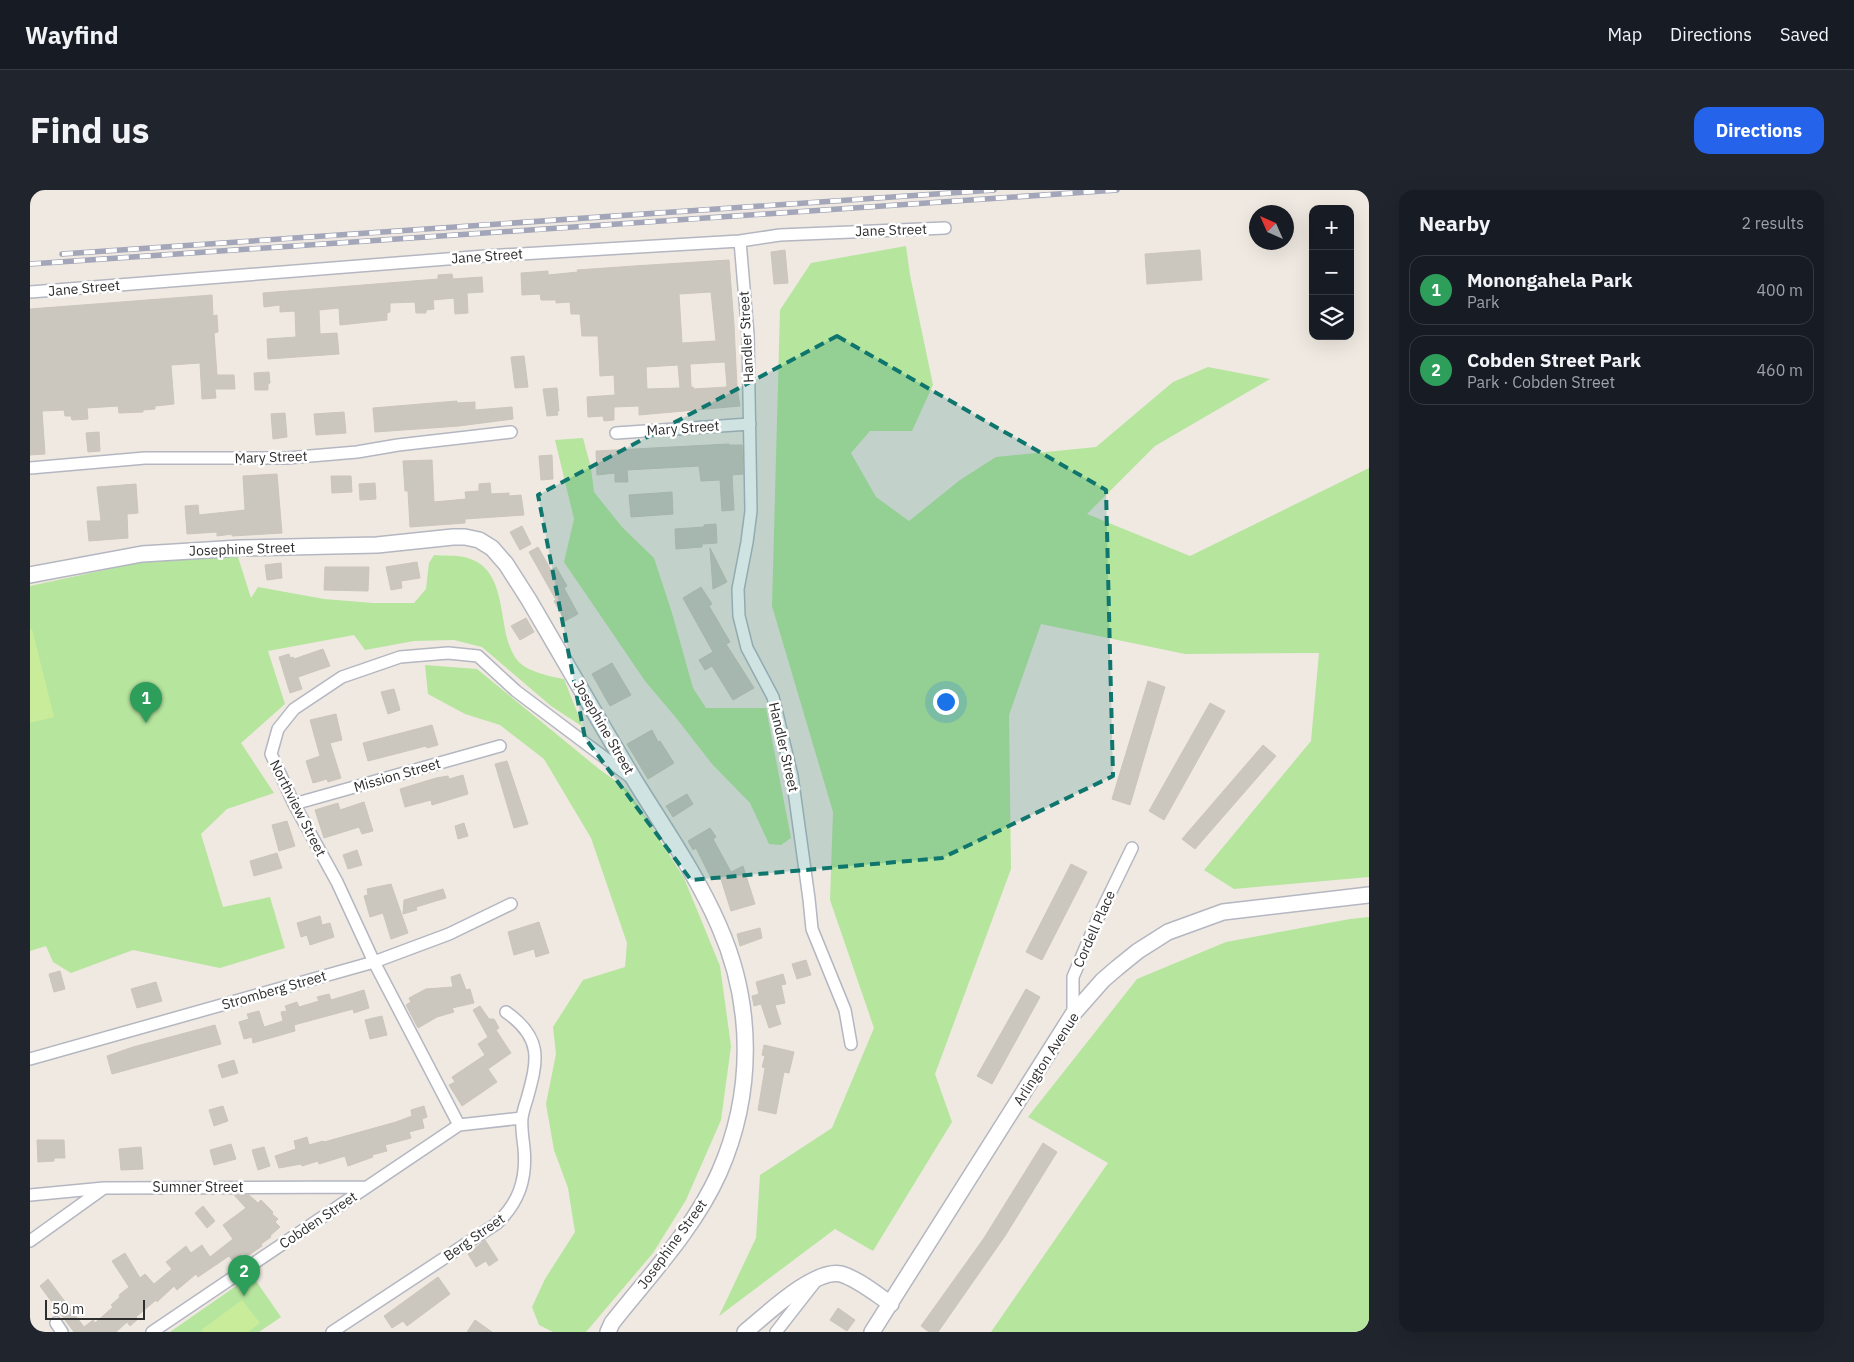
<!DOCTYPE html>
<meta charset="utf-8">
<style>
body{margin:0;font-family:"IBM Plex Sans",sans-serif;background:#20242c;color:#f1f3f6}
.controls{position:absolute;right:15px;top:15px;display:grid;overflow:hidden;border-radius:10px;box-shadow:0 5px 20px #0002}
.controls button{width:45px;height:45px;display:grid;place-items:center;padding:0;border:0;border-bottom:1px solid #363941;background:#171b24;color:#f1f3f6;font:25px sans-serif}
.compass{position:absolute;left:1219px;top:15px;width:45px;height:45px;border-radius:50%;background:#171b24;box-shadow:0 5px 20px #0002;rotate:315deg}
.scale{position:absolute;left:15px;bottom:12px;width:100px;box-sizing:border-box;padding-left:5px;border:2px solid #2e2e2e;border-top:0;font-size:14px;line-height:18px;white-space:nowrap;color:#2e2e2e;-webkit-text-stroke:4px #fff;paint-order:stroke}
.you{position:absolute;left:915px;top:511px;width:18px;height:18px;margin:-12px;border:4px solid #fff;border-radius:50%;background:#1a73e8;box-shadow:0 0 0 8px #1a73e833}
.badge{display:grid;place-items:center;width:32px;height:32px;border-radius:50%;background:#2563eb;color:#fff;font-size:16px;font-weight:700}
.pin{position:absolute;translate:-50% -41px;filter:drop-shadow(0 1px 2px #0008)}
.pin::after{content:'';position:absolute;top:26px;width:18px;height:15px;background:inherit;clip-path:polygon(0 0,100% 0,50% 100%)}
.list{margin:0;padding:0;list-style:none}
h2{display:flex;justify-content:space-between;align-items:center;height:65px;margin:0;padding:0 20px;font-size:21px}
h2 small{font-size:16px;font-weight:400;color:#9ea1a6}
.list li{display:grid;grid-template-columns:32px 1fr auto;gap:15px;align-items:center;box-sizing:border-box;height:70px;margin:0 10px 10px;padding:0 10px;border:1px solid #363941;border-radius:15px}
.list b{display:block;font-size:19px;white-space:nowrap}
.list p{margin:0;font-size:16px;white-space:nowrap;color:#9ea1a6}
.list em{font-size:16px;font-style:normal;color:#9ea1a6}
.icon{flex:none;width:28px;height:28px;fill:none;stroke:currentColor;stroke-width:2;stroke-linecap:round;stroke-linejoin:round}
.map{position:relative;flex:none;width:1339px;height:1142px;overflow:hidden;border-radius:15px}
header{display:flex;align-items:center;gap:30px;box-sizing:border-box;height:70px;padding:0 25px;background:#171b24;border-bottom:1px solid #363941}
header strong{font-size:24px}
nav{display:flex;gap:28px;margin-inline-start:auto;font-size:18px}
.intro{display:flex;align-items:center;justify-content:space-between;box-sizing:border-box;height:120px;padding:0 30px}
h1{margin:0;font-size:35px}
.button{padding:12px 22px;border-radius:15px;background:#2563eb;color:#fff;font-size:18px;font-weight:700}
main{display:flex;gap:30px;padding:0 30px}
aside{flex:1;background:#171b24;border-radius:15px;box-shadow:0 5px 20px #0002}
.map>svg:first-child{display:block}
.green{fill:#b6e59e}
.pitch{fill:#c9ec9a}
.building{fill:#cbc7bf;stroke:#cbc5ba;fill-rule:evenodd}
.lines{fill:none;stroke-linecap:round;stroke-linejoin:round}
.minor-casing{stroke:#b4b7c1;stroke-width:14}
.tertiary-casing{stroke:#b4b7c1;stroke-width:18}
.minor{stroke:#fff;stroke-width:11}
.tertiary{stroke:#fff;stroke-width:15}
.rail-casing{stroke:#a3a6b8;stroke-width:5.5}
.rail{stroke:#fff;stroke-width:4;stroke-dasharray:11;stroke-linecap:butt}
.marked{fill:#0f766e;fill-opacity:0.2;stroke:#0f766e;stroke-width:4;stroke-dasharray:10 6;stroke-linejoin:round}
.labels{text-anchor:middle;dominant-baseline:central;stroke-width:5;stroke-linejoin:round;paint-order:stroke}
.street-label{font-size:14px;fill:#2e2e2e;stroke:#fff}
</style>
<header>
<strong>Wayfind</strong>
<nav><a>Map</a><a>Directions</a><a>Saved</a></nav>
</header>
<div class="intro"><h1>Find us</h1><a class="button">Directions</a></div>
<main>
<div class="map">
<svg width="1339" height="1142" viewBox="0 0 1339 1142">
<rect width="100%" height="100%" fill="#efe9e1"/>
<path class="green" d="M876,56L880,85L903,195L882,241H840L821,263L846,307L879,331L930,290L966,267L1066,257L1143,192L1178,177L1240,189L1125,256L1057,324L1160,366L1339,278V687L1204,699L1174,680L1281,551L1289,463L1155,464L1011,434L979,525L981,679L905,884L922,932L843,1061L805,1039L689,1126L726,1048L730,985L802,938L844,838L800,710L803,622L742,416L750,120L781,73Z
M553,248L561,278L564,302L592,337L624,368L642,423L663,498L676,518H736L761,648L751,655L739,654L720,613L682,574L647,529L615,491L534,372L544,329L525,250Z
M404,365C413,366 425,365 434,367C483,378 464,443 488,471C496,481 521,487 534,489L553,537L521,516L452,457L424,450L384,451L335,460L324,445L238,461L255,514L211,553L244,603L197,619L171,644L193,717L240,707L255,758L190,778L103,760L41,783L23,772L16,756L0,761V396L116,371L208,367L221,408L228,397L294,409L343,413H384L396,399L399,373Z
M395,475L447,479L569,579L598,600L654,688L690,776L701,856L691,930L656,1010L623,1063L556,1142H523L509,1135L502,1117L515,1089L545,1042L538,998L524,960L516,914L526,864L523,837L553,790L595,777L597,753L561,648L514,569L470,535L435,524L398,504Z
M1339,727V1142H961L1078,973L998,927L1107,789L1196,752L1320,729Z
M222,1085L251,1127L229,1142H140Z"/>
<path class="pitch" d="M0,439H2L24,527L0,533Z
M212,1110L230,1133L218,1142H173L171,1140Z"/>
<path class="building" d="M755,60L758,93L744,94L741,62Z
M1170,60L1172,90L1117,94L1115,64Z
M699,70L704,135L707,197L710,216L609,225V216L584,217V230L574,231L573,226L558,227L557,207L585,205L584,185L570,186L568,146H552L550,124H541L540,112L526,113V110H511L510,104L492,105L491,83L518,81V85L548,82L547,80L604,76ZM681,102L686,151L652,153L649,104ZM695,172L697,197L664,199L663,197H661L660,174ZM648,175L650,198L617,199L616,177Z
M422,84L423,89L452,87L453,102L437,103L438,123L425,124L424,108L403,110L404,119L396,120V123H386L385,112L360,113V122L357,123V130L310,135L309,118L289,120L290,144L307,143L309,164L238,169L237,149L266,147L265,121L250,122V115L234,117L233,103L408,89V85Z
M182,105L183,126L187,125L188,142L184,143L187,185H204L205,199H185L186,208L172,209L170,173L141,175L144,214L125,216V219L113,220V222L89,223L88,216L57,218L58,229L42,230L41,226H35L34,220L12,221L15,264L0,265V119Z
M494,166L498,197L485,198L481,167Z
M239,182L240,193L238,194V200H225L224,183Z
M527,198L529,221H527L528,225L517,226L513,199Z
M427,211V213L445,212V220L482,217L483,229L429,236L345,242L343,218Z
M314,222L316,243L286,245L284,224Z
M255,223L257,247L243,249L241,224Z
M69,242L70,261L58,262L56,243Z
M699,254V255H712L713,284L702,285L704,320L692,321L690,290L671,291L669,276L597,280L598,292H585V283L567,285L566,261Z
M522,265L523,289L511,290L509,266Z
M402,270L404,312L436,309L435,302L449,301V294L460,293L461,304L479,303V306L491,305L494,325L435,329V333L380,337L378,301H375L373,271Z
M247,284L252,343L202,346V344L187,346V342L157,344L155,316L168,315L169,325L215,320L213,286Z
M301,286H321L322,302L302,303Z
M345,293L346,309L330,310L329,294Z
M106,294L108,323L97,324L98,348L59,351L57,331H71L67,297Z
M642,302L643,324L601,327L599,305Z
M686,334L687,353L672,354V357L646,359L645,339L674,337V335Z
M492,336L501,354L490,360L480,342Z
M508,357L521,380L526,377L537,396L534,398L548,424L535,431L524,411L526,410L499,362Z
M680,358L697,392L683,399Z
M387,372L390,388L371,391L372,398L361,400L356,377Z
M251,373L252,388L237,390L235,375Z
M295,377H339L338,401L294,400Z
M671,397L682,414L679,416L700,452L696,454L724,498L703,510L682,476L675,480L669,470L683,462L653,408Z
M496,428L504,442L490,450L481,436Z
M293,459L300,476L268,487L272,499L260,503L249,467L259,464L260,468L263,467L264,469Z
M582,473L601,505L580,516L562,484Z
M1118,491L1135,497L1100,615L1082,609Z
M364,499L370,520L358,524L351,502Z
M1180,513L1195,521L1134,630L1119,621Z
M306,524L312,550L300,553L311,588L298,592L297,589L283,593L276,571L290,566L280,530Z
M402,535L408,555L397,558L396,556L338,571L333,553Z
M622,540L628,552L630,551L644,573L618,589L597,554Z
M1233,555L1246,566L1165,659L1152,649Z
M477,571L498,634L484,638L465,574Z
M433,585L438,604L402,615L401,610L375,617L370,599L406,588L418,586L419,589Z
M657,604L663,614L643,627L636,616Z
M334,612L343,641L332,644L329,637L294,648L285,620L308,613L310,620Z
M257,631L265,656L249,661L242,635Z
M434,633L438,646L428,649L425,636Z
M680,638L686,647L683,649L701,682L713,676L725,714L701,721L690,686L682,690L666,658L663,660L658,651Z
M327,660L332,675L318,679L313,665Z
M247,663L252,678L224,686L220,671Z
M1041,674L1057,682L1012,770L996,762Z
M361,694L378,743L361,749L353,723L340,727L334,706L338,705L337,699Z
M413,699L416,708L386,717L387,720L373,724L374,710Z
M290,726L292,735L300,733L304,747L280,755L277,745L271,747L267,733Z
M509,732L519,763L506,767L504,759L484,765L478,742Z
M730,738L732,748L710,756L707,744Z
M776,770L781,785L767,789L762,774Z
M30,781L35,799L24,802L19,784Z
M430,784L436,800L440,799L444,813L422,818L424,822L407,827L388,838L376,815L381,812L379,808L396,799L423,797L421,787Z
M753,784L756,794L751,795L755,813L745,815L751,834L739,838L731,814L724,816L722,806L729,804L726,792Z
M126,792L132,811L107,818L101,799Z
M996,799L1010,807L962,894L947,886Z
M334,800L339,818L324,823L323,819L264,835L265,841L223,853L222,847L214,849L209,832L219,829L217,824L229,821L234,837L253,831L251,822L257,821L255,816L267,812L269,817L289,811L287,807L299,804L301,810Z
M450,816L459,829H464L469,838L466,840L481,863L458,879L467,892L432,916L419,895L425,892L422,887L455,865L448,854L458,847L443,820Z
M352,826L357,845L340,849L335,830Z
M185,835L191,854L82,884L77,866L103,857Z
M734,855L764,862L759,883L754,882L746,924L728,920L735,878L732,877L735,866L732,865Z
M204,870L208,883L192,888L188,875Z
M193,916L198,931L184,936L179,920Z
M394,916L397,927L392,929L394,938L379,942L381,948L355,955L357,961L342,965L343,967L318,976L315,966L289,974L288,971L272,976L271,974L249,978L245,966L266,959L264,951L277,947L279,955L293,951L294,952L366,932L382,926L381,920Z
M7,950H34L35,968H24V971L8,972Z
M1013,953L1027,962L975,1046L908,1142H899L891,1136L954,1048Z
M201,954L206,969L184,975L180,960Z
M111,957L113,979L91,980L89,959Z
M234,957L240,976L228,980L222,960Z
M204,1005H219L228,1013L231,1010L243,1022L242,1024L248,1029L245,1032L250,1037L240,1046L241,1047L231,1054L232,1056L216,1067L213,1063L203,1071L199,1066L168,1087L166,1084L147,1100L144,1096L127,1112L126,1110L106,1127L108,1129L100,1136L97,1132L86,1142H44L10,1096L18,1089L54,1137L63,1130L65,1133L83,1117L81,1115L90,1107L89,1105L99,1097L82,1071L95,1063L110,1088L115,1084L124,1094L142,1079L136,1072L156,1056L161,1063L172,1055L180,1067L203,1049L193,1035L216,1018Z
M173,1016L185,1031L177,1038L165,1023Z
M455,1050L468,1070L459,1076L456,1071L446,1077L438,1064Z
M408,1087L420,1104L377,1136L373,1131L362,1138L354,1126Z
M808,1118L825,1130L817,1141L800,1130Z
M445,1130L462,1142H437Z"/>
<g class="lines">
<defs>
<path id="minor" d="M710,51L718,145L721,321L717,352L708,399L709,426L717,458L743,507L762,586L779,709L782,739L815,820L821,854
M0,102L455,66L710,51L750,45L915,38
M586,243L720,234
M0,278L115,268H257L327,262L368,255L481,242
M264,614L470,556
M1043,824V787L1068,728L1102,658
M0,869L344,772L419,744L481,714
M492,928L429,935L344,772L307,692L264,614L241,564L248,539L264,519L312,487L370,467L418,463L448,466L486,501L599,586
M0,1005L74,998L336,997
M0,1051L74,998
M26,1133L32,1142
M122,1142L429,935
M302,1142L466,1034C489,1013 497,989 494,958C493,949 491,937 492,928C493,921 495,915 497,909C508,870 513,848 476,822
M746,1142L785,1092"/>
<path id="tertiary" d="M0,385L112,364L210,358L347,355L423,347H435L449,350L462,358L476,374L499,410C534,470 569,531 605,591C634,638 667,685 689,736C724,815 724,904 689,983C664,1039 619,1086 582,1133L578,1142
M715,1142C735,1126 784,1078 811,1084C828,1089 846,1104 861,1114
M842,1142L1043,824L1073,790L1087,778L1108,761L1138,742L1193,722L1339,705"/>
</defs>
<use href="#minor" class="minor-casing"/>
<use href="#tertiary" class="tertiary-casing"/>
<use href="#minor" class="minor"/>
<use href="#tertiary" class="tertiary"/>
<defs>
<path id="rail" d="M32,64L964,0
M0,74L1087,0"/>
</defs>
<use href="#rail" class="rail-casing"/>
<use href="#rail" class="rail"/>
</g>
<path class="marked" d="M807,146L1076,300L1083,586L912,668L661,690L555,548L508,305Z"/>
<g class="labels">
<g class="street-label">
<text transform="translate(861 40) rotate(-2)">Jane Street</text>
<text transform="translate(457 66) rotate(-4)">Jane Street</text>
<text transform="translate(54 98) rotate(-5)">Jane Street</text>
<text transform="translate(716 147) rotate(-93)">Handler Street</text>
<text transform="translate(653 238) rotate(-4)">Mary Street</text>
<text transform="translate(241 267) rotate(-2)">Mary Street</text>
<text transform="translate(212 359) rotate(-2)">Josephine Street</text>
<text transform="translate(574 537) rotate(60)">Josephine Street</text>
<text transform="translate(754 557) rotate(77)">Handler Street</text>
<text transform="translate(367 585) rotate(-16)">Mission Street</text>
<text transform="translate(268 618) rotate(63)">Northview Street</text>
<text transform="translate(1064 739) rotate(-66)">Cordell Place</text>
<text transform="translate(244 800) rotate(-16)">Stromberg Street</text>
<text transform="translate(1016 869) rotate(-57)">Arlington Avenue</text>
<text x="168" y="997">Sumner Street</text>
<text transform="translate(288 1030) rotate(-34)">Cobden Street</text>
<text transform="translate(444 1047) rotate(-35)">Berg Street</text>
<text transform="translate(642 1054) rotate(-54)">Josephine Street</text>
</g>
</g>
</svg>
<div class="controls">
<button>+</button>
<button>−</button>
<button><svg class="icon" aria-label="layers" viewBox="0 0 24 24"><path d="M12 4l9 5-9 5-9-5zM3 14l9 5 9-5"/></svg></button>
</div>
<svg class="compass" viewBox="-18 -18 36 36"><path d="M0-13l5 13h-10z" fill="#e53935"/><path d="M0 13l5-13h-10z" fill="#9ea1a6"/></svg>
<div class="scale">50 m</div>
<div class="you"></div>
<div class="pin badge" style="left:116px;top:533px;background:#2e9e5b">1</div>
<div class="pin badge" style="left:214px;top:1106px;background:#2e9e5b">2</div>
</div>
<aside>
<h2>Nearby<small>2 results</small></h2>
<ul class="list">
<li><span class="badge" style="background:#2e9e5b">1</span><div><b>Monongahela Park</b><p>Park</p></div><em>400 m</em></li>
<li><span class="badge" style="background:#2e9e5b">2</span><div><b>Cobden Street Park</b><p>Park · Cobden Street</p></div><em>460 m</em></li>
</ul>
</aside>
</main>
